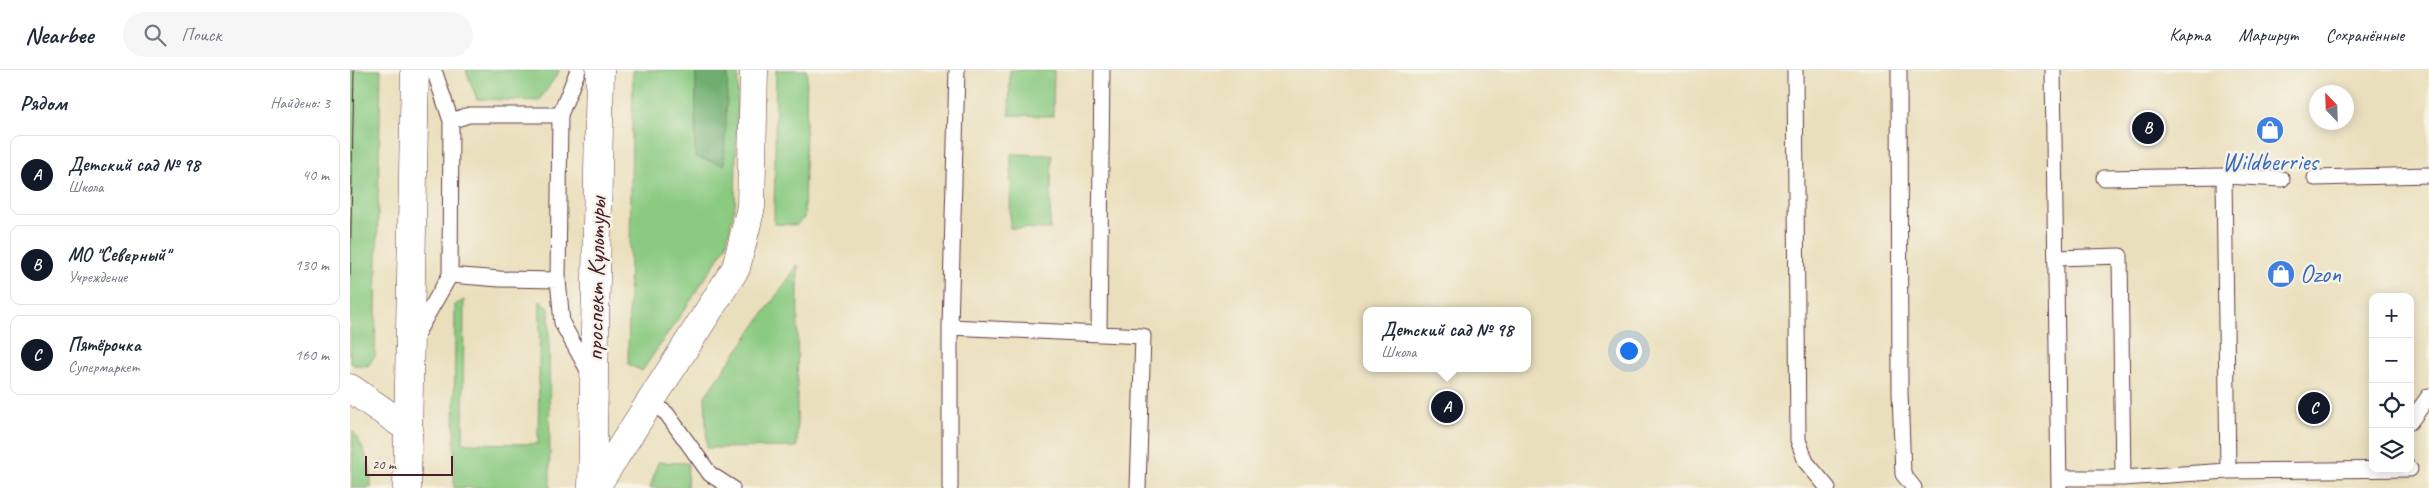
<!DOCTYPE html>
<html lang="ru">
<meta charset="utf-8">
<style>
body{margin:0;font-family:Caveat,sans-serif;background:#f6f6f7;color:#1f2937}
.controls{position:absolute;right:15px;bottom:15px;display:grid;overflow:hidden;border-radius:10px;box-shadow:0 2px 12px #0003}
.controls button{width:45px;height:45px;display:grid;place-items:center;padding:0;border:0;border-bottom:1px solid #e0e1e3;background:#fff;color:#1f2937;font:25px sans-serif}
.compass{position:absolute;left:1959px;top:15px;width:45px;height:45px;border-radius:50%;background:#fff;box-shadow:0 2px 12px #0003;rotate:337deg}
.scale{position:absolute;left:15px;bottom:12px;width:88px;box-sizing:border-box;padding-left:5px;border:2px solid #4a1f2b;border-top:0;font-size:14px;line-height:18px;white-space:nowrap;color:#4a1f2b;-webkit-text-stroke:4px #f7f3e8;paint-order:stroke}
.you{position:absolute;left:1278px;top:280px;width:18px;height:18px;margin:-12px;border:4px solid #fff;border-radius:50%;background:#1a73e8;box-shadow:0 0 0 8px #1a73e833}
.badge{display:grid;place-items:center;width:32px;height:32px;border-radius:50%;background:#111827;color:#fff;font-size:16px;font-weight:700}
.pin{position:absolute;translate:-50% -50%;border:2px solid #fff;box-shadow:0 1px 5px #0006}
.popup{position:absolute;left:1013px;top:237px;width:168px;height:65px;box-sizing:border-box;display:grid;place-content:center;border-radius:10px;background:#fff;filter:drop-shadow(0 1px 4px #0005);font-size:16px;white-space:nowrap;color:#747a83}
.popup b{font-size:19px;color:#1f2937}
.popup::after{content:'';position:absolute;left:50%;top:100%;margin-left:-10px;border:10px solid transparent;border-top-color:#fff}
.list{margin:0;padding:0;list-style:none}
h2{display:flex;justify-content:space-between;align-items:center;height:65px;margin:0;padding:0 20px;font-size:21px}
h2 small{font-size:16px;font-weight:400;color:#747a83}
.list li{display:grid;grid-template-columns:32px 1fr auto;gap:15px;align-items:center;box-sizing:border-box;height:80px;margin:0 10px 10px;padding:0 10px;border:1px solid #e0e1e3;border-radius:10px}
.list b{display:block;font-size:19px;white-space:nowrap}
.list p{margin:0;font-size:16px;white-space:nowrap;color:#747a83}
.list em{font-size:16px;font-style:normal;color:#747a83}
.icon{flex:none;width:28px;height:28px;fill:none;stroke:currentColor;stroke-width:2;stroke-linecap:round;stroke-linejoin:round}
.map{position:relative;flex:none;width:2079px;height:418px;overflow:hidden}
header{display:flex;align-items:center;gap:30px;box-sizing:border-box;height:70px;padding:0 25px;background:#fff;border-bottom:1px solid #e0e1e3}
header strong{font-size:24px}
nav{display:flex;gap:28px;margin-inline-start:auto;font-size:18px}
.search{width:350px;height:45px;background:#f6f6f7;display:flex;align-items:center;gap:12px;box-sizing:border-box;padding:0 18px;border-radius:28px;color:#747a83;font-size:19px}
main{display:flex}
aside{flex:1;background:#fff}
.map>svg:first-child{display:block}
.green{fill:#8aca81;stroke:#6a7456}
.forest{fill:#6fae6f;stroke:#5c664d}
.lines{fill:none;stroke-linecap:round;stroke-linejoin:round}
.service-casing{stroke:#623c41;stroke-width:17}
.minor-casing{stroke:#623c41;stroke-width:29}
.secondary-casing{stroke:#623c41;stroke-width:29}
.service{stroke:#fff;stroke-width:15}
.minor{stroke:#fff;stroke-width:28}
.secondary{stroke:#fff;stroke-width:28}
.tram{stroke:#4a1f2b;stroke-width:1}
.labels{text-anchor:middle;dominant-baseline:central;stroke-width:5;stroke-linejoin:round;paint-order:stroke}
.shop-label{font-size:25px;fill:#366cbe;stroke:#f7f3e8}
.street-label{font-size:25px;fill:#4a1f2b;stroke:#f7f3e8}
</style>
<header>
<strong>Nearbee</strong>
<div class="search"><svg class="icon" aria-label="search" viewBox="0 0 24 24"><circle cx="10" cy="10" r="6"/><path d="M15 15l6 6"/></svg>Поиск</div>
<nav><a>Карта</a><a>Маршрут</a><a>Сохранённые</a></nav>
</header>
<main>
<aside>
<h2>Рядом<small>Найдено: 3</small></h2>
<ul class="list">
<li><span class="badge">A</span><div><b>Детский сад № 98</b><p>Школа</p></div><em>40 m</em></li>
<li><span class="badge">B</span><div><b>МО &quot;Северный&quot;</b><p>Учреждение</p></div><em>130 m</em></li>
<li><span class="badge">C</span><div><b>Пятёрочка</b><p>Супермаркет</p></div><em>160 m</em></li>
</ul>
</aside>
<div class="map">
<svg width="2079" height="418" viewBox="0 0 2079 418">
<rect width="100%" height="100%" fill="#f7f3e8"/>
<filter id="ink" filterUnits="userSpaceOnUse"><feTurbulence type="fractalNoise" baseFrequency=".02" numOctaves="2"/><feDisplacementMap in="SourceGraphic" scale="10" xChannelSelector="R" yChannelSelector="G"/><feConvolveMatrix kernelMatrix="1 2 1 2 8 2 1 2 1" color-interpolation-filters="sRGB"/></filter>
<filter id="wash" filterUnits="userSpaceOnUse"><feTurbulence type="fractalNoise" baseFrequency=".0096" numOctaves="4" result="noise"/><feDisplacementMap in="SourceGraphic" scale="20" xChannelSelector="R" yChannelSelector="G"/><feGaussianBlur stdDeviation="1.12" result="paint"/><feColorMatrix in="noise" values="0 0 0 0 0 0 0 0 0 0 0 0 0 0 0 0 0 1.4 0 .05"/><feComposite in="paint" operator="in"/></filter>
<g filter="url(#wash)">
<rect width="100%" height="100%" fill="#eadfbc"/>
<path class="green" d="M0,0H31L25,286L18,296L4,295L0,292Z
M116,0H210L189,31L127,29Z
M283,0H388L385,135L376,176L343,227L292,301L278,294Z
M426,0H457L454,148L447,155L424,154Z
M660,0H704L703,46L659,45Z
M661,84L702,85L700,159L660,158Z
M448,195L447,377L357,378L355,326Z
M114,230L113,373L188,374L190,231L199,238L200,418H104L105,235Z
M3,361C15,381 22,395 21,418H2Z
M308,392L338,393L337,418H300Z"/>
<path class="forest" d="M346,0H378L374,95L345,87Z"/>
</g>
<g filter="url(#ink)">
<g class="lines">
<defs>
<path id="service" d="M228,0L210,45L208,210L212,253L240,304
M1445,0L1448,370L1456,392L1478,418
M1549,0L1550,322L1553,404L1564,418
M1703,0L1709,418
M101,51L119,45H210
M1874,106L1878,401
M1754,108L1874,106L1932,109
M1965,108L2079,105
M1706,188L1770,186L1773,408
M100,205L150,209L208,210
M600,257L793,266L788,418
M749,264L752,0
M64,268L100,205L101,51L84,0
M302,332L317,344L360,404L382,418
M2060,352L2079,326
M1709,408H1773L1878,401L2060,399
M600,418V257L607,0"/>
<path id="minor" d="M0,318L59,359
M245,418L386,198L401,137L404,0"/>
<path id="secondary" d="M57,418L65,0
M242,418L250,0"/>
</defs>
<use href="#service" class="service-casing"/>
<use href="#minor" class="minor-casing"/>
<use href="#secondary" class="secondary-casing"/>
<use href="#service" class="service"/>
<use href="#minor" class="minor"/>
<use href="#secondary" class="secondary"/>
<path class="tram" d="M0,205L4,0"/>
</g>
</g>
<defs>
<symbol id="shop-disc" viewBox="-11 -11 22 22"><circle r="9.5" fill="#3f7fe0" stroke="#f7f3e8"/><path d="M-5-2.5h2.3a2.7 3.5 0 0 1 5.4 0H5L5.5 6h-11ZM-1.5-2.5h3a1.5 2.3 0 0 0-3 0Z" fill="#fff"/></symbol>
</defs>
<g fill-rule="evenodd">
<use href="#shop-disc" x="1904" y="44" width="32" height="32"/>
<use href="#shop-disc" x="1915" y="188" width="32" height="32"/>
</g>
<g class="labels">
<g class="shop-label">
<text x="1920" y="92">Wildberries</text>
<text x="1950" y="204" text-anchor="start">Ozon</text>
</g>
<g class="street-label">
<text transform="translate(246 209) rotate(-89)">проспект Культуры</text>
</g>
</g>
</svg>
<div class="controls">
<button>+</button>
<button>−</button>
<button><svg class="icon" aria-label="locate" viewBox="0 0 24 24"><circle cx="12" cy="12" r="6"/><path d="M12 2v4M12 18v4M2 12h4M18 12h4"/></svg></button>
<button><svg class="icon" aria-label="layers" viewBox="0 0 24 24"><path d="M12 4l9 5-9 5-9-5zM3 14l9 5 9-5"/></svg></button>
</div>
<svg class="compass" viewBox="-18 -18 36 36"><path d="M0-13l5 13h-10z" fill="#e53935"/><path d="M0 13l5-13h-10z" fill="#747a83"/></svg>
<div class="scale">20 m</div>
<div class="you"></div>
<div class="pin badge" style="left:1097px;top:337px">A</div>
<div class="popup"><b>Детский сад № 98</b>Школа</div>
<div class="pin badge" style="left:1798px;top:58px">B</div>
<div class="pin badge" style="left:1964px;top:338px">C</div>
</div>
</main>
